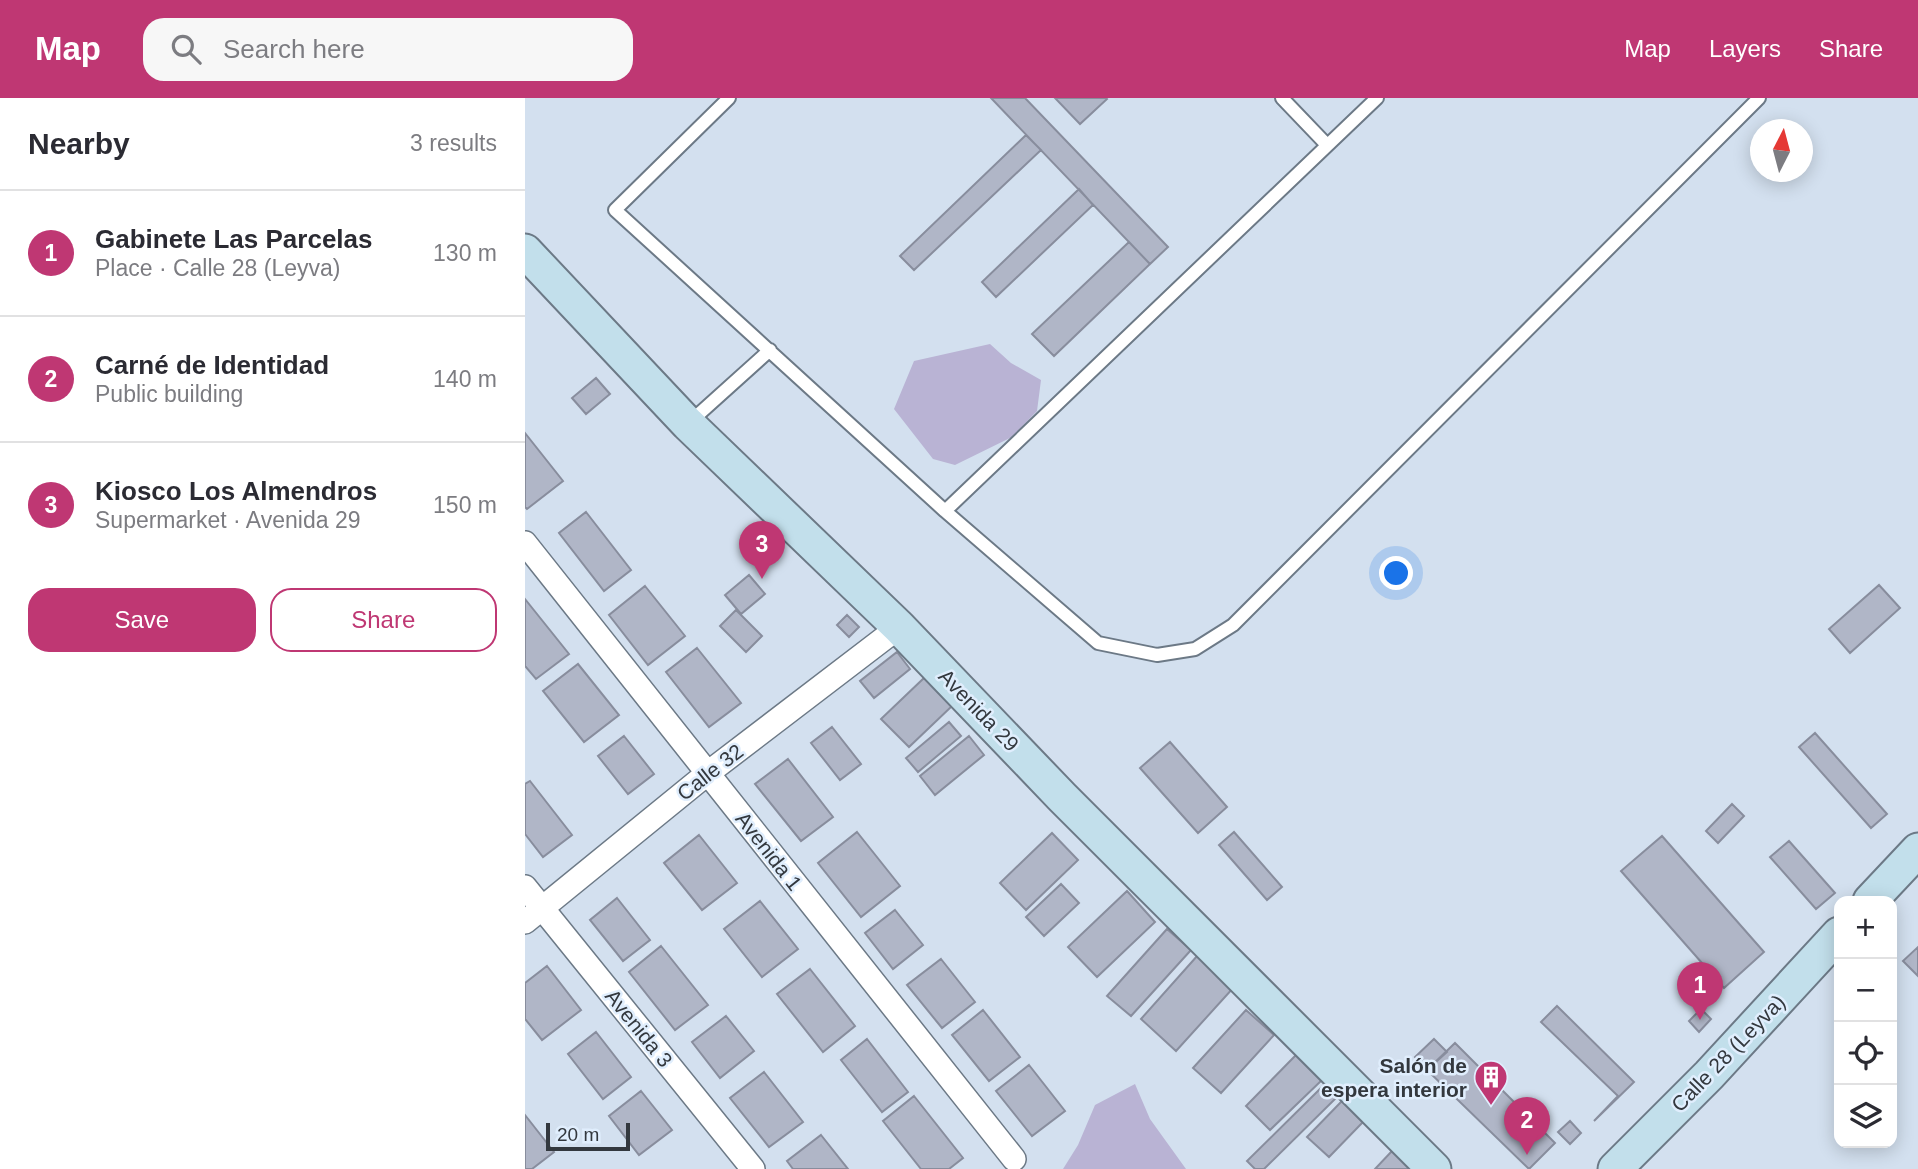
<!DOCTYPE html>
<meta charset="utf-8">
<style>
body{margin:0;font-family:Helvetica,sans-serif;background:#f7f7f7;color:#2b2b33}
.controls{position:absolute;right:21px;bottom:21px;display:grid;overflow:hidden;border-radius:14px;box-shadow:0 4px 18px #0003}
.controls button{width:63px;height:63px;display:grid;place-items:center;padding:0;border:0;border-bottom:2px solid #e1e1e2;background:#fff;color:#2b2b33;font:35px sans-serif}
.compass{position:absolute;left:1225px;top:21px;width:63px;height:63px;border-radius:50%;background:#fff;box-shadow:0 4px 18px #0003;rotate:6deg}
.scale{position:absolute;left:21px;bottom:18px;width:84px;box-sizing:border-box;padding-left:7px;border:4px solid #33383e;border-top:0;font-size:19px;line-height:24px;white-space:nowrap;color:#33383e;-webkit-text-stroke:5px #e0eefd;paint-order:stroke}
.you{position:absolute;left:872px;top:476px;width:24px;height:24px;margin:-18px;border:5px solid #fff;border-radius:50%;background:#1a73e8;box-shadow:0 0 0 10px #1a73e833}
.badge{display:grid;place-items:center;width:46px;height:46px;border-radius:50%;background:#bf3773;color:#fff;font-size:23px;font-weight:700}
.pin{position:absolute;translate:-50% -58px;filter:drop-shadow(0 2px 4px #0008)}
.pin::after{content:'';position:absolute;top:37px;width:24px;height:21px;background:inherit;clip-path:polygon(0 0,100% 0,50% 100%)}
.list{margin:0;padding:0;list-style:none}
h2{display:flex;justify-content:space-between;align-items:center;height:91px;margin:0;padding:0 28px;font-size:30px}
h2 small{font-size:23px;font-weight:400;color:#7c7c81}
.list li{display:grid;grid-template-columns:46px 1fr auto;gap:21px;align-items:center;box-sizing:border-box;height:126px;padding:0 28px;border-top:2px solid #e1e1e2}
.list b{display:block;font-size:26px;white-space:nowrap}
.list p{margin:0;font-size:23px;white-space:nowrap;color:#7c7c81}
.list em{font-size:23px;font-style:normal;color:#7c7c81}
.actions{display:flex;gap:14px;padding:21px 28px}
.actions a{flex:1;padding:16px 0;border:2px solid #bf3773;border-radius:21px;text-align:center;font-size:24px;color:#bf3773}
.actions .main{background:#bf3773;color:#fff}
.icon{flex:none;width:38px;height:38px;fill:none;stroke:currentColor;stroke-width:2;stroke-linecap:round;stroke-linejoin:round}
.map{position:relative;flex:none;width:1393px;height:1071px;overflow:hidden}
header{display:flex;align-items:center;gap:42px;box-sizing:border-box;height:98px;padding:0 35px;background:#bf3773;color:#fff}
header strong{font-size:33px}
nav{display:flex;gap:38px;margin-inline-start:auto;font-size:24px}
.search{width:490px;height:63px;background:#f7f7f7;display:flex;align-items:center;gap:18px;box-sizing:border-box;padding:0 24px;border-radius:21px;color:#7c7c81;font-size:26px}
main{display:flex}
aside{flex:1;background:#fff}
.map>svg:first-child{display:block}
.green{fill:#b9b3d4}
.building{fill:#b0b6c7;stroke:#888d9d;stroke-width:2}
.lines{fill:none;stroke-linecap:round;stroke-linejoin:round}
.lane-casing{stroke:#6c7986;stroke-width:16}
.street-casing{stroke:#6c7986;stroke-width:26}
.secondary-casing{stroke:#6c7986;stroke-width:37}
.lane{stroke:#fff;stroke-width:12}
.street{stroke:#fff;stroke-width:23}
.secondary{stroke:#c2dfeb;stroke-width:33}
.labels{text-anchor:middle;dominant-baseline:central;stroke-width:5;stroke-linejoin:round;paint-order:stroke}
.street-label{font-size:21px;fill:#33383e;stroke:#e0eefd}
.poi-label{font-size:21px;font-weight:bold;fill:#33383e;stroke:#e0eefd;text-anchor:end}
</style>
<header>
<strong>Map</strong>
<div class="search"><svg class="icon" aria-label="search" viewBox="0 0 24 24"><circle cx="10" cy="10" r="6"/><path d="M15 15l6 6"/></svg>Search here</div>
<nav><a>Map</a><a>Layers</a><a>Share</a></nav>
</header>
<main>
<aside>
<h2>Nearby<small>3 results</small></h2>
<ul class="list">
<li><span class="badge">1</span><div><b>Gabinete Las Parcelas</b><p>Place · Calle 28 (Leyva)</p></div><em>130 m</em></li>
<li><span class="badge">2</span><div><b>Carné de Identidad</b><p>Public building</p></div><em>140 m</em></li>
<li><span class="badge">3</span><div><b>Kiosco Los Almendros</b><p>Supermarket · Avenida 29</p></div><em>150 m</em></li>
</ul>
<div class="actions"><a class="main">Save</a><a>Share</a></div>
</aside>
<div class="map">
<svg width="1393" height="1071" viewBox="0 0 1393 1071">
<rect width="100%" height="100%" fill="#d3e0ef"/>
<path class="green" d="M465,246L486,265L516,282L512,313L487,339L430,367L408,361L369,311L389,263Z
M610,986L625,1021L661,1071H538L553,1047L570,1007Z"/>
<path class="building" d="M466,0H500L643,149L625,166Z
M530,0H581L582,1L555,26Z
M501,37L516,52L389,172L375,158Z
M554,91L568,107L471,199L457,184Z
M604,144L625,166L529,258L507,236Z
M71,280L85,296L61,316L47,300Z
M0,335L38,383L2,411L0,409Z
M61,414L106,472L79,493L34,435Z
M224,477L240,496L216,516L200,497Z
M1354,487L1375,510L1325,555L1304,531Z
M120,488L160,538L123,567L84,517Z
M0,501L44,556L11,581L0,568Z
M211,512L237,538L221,554L195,528Z
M322,517L334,529L324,539L312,527Z
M172,550L216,605L184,629L141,574Z
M372,554L385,571L349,600L335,583Z
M53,566L94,617L59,644L18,593Z
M399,580L427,608L384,649L356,621Z
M424,624L436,638L393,674L381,660Z
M307,629L336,666L315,682L286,645Z
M1290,635L1362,716L1346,730L1274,649Z
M99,638L129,676L103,696L73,658Z
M444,638L459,657L410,697L395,678Z
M645,644L702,709L673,735L615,670Z
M263,661L308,719L276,743L230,686Z
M5,683L47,737L18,759L0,736V686Z
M1207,706L1219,718L1193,745L1181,733Z
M332,734L375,788L336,819L293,765Z
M709,734L757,789L742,802L694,747Z
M527,735L553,762L501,812L475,785Z
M174,737L212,785L177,812L139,765Z
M1137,738L1239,854L1199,890L1096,773Z
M1264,743L1310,795L1291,811L1245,759Z
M536,786L554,805L519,838L501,819Z
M602,793L630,824L572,879L543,849Z
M92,800L125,842L98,863L65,822Z
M235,803L273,851L237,879L199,831Z
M370,812L398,847L368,871L340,835Z
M642,831L666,852L606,918L582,898Z
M136,848L183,907L150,932L104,874Z
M1393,849V878L1378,863Z
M673,857L709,889L651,953L616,921Z
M416,861L450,904L417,930L382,887Z
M22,868L56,912L17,942L0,921V885Z
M285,871L330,928L298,954L252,896Z
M1032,908L1109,984L1069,1023L1093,998L1016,924Z
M1176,911L1186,921L1174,934L1164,923Z
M458,912L495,959L464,983L427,937Z
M721,912L749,937L696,995L668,970Z
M201,918L229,953L195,980L167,944Z
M71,934L106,979L78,1001L43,956Z
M342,941L383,994L357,1014L316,962Z
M909,941L922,954L902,972L890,959Z
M930,945L1030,1045L1004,1071L902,972Z
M772,956L798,981L745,1032L721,1008Z
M504,967L540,1013L507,1038L471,993Z
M239,974L278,1024L244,1049L205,1000Z
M799,987L812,999L739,1071H730L722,1063Z
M116,993L147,1032L114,1057L84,1018Z
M389,998L438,1060L424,1071H396L358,1023Z
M817,1003L838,1024L804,1059L782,1039Z
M0,1017L29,1054L7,1071H0Z
M1045,1023L1056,1035L1045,1046L1033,1034Z
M296,1037L323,1071H268L262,1063Z
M867,1053L886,1071H850Z"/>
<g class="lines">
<defs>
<path id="lane" d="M204,0L90,112L420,413L573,545L632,557L670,551L708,527L1234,0
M757,0L802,47
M165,324L245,252
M420,413L852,0"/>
<path id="street" d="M0,445L489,1061
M0,789L228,1071
M0,824L183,675L374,529"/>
<path id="secondary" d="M0,153L163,326L374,529L537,699L909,1071
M1345,803L1393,752
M1090,1071L1184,977L1314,836"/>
</defs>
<use href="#lane" class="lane-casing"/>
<use href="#street" class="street-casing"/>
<use href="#secondary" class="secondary-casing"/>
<use href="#lane" class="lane"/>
<use href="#street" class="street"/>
<use href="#secondary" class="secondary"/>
</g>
<defs>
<symbol id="building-pin" viewBox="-11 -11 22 30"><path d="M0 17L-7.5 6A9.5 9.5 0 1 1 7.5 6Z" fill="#bf3773" stroke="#e0eefd"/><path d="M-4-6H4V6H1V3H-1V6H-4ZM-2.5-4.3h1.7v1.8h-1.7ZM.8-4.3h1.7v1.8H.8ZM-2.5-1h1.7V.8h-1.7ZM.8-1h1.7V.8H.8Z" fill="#fff"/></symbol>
</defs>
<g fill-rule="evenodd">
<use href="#building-pin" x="947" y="960" width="38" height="52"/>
</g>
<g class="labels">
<g class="street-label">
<text transform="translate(454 612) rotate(46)">Avenida 29</text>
<text transform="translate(185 674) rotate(-38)">Calle 32</text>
<text transform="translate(244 753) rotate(52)">Avenida 1</text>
<text transform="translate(114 930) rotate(51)">Avenida 3</text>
<text transform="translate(1203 955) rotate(-46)">Calle 28 (Leyva)</text>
</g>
<g class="poi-label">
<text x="942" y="967">Salón de<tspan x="942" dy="24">espera interior</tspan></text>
</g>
</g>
</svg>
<div class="controls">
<button>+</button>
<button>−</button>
<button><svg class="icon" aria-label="locate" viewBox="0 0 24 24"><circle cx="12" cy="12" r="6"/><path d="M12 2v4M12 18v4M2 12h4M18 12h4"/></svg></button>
<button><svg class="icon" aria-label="layers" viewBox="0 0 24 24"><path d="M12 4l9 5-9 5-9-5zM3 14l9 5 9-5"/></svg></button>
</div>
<svg class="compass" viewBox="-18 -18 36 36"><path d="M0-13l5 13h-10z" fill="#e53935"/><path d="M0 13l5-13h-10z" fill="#7c7c81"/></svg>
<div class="scale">20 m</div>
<div class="you"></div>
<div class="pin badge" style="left:1175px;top:922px">1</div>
<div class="pin badge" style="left:1002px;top:1057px">2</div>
<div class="pin badge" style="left:237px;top:481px">3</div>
</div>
</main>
